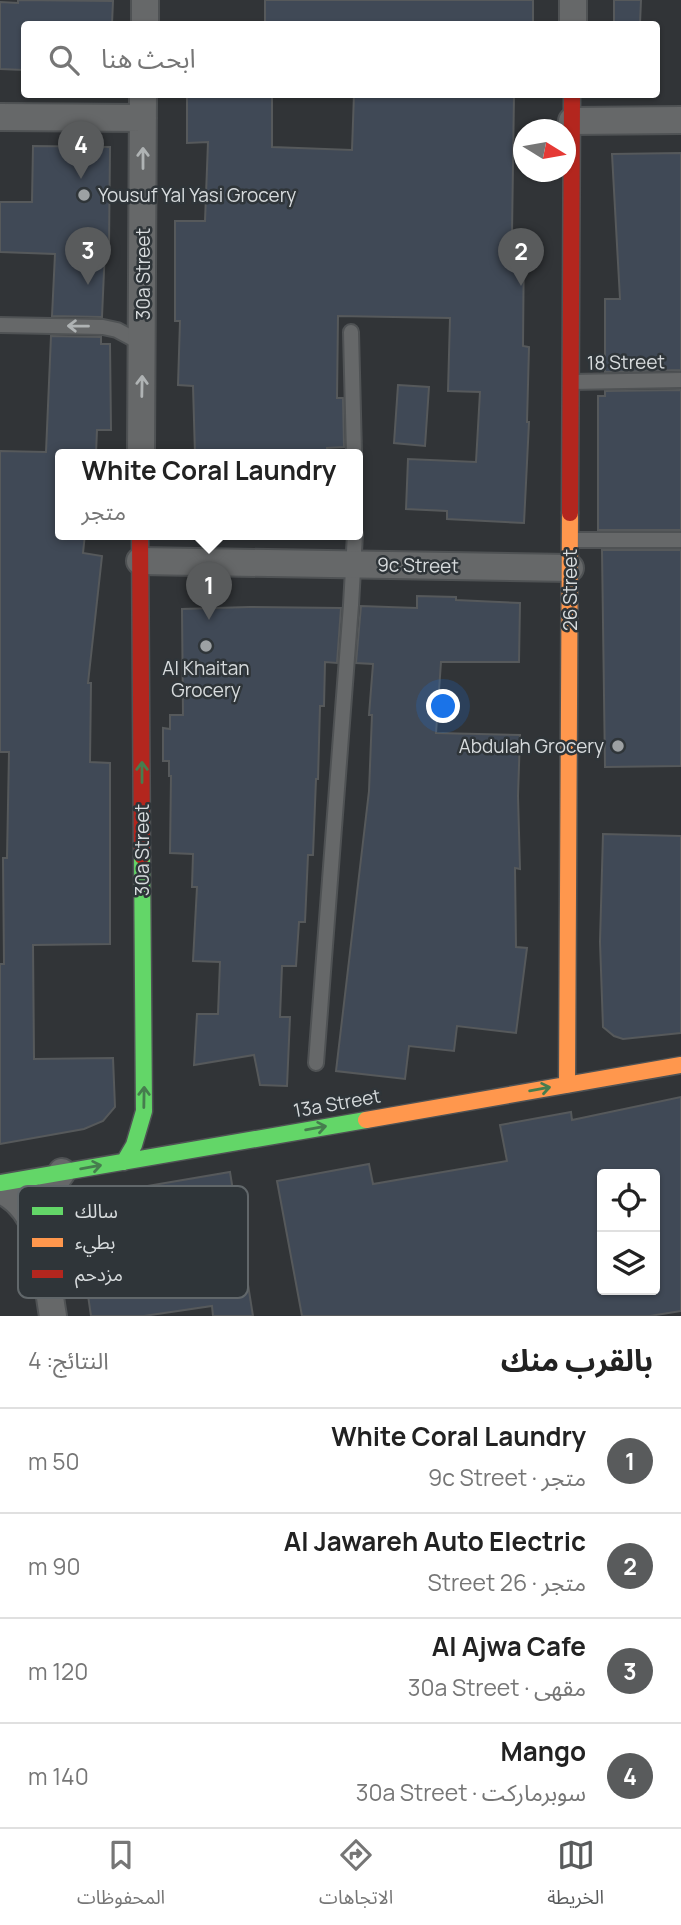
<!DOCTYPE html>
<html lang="ar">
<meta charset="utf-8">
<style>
body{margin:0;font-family:Manrope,"Noto Sans Arabic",sans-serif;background:#f6f6f6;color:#222;direction:rtl}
.controls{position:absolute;right:21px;bottom:21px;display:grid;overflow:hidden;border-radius:7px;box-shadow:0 2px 5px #0004}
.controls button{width:63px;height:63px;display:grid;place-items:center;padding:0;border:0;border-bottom:2px solid #e0e0e0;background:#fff;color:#222;font:35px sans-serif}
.compass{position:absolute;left:513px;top:119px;width:63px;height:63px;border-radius:50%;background:#fff;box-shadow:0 2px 5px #0004;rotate:101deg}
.you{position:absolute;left:444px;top:707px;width:24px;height:24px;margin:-18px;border:5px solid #fff;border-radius:50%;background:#1a73e8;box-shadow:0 0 0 10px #1a73e833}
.badge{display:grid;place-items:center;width:46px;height:46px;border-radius:50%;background:#595b5c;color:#fff;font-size:23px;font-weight:700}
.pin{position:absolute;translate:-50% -58px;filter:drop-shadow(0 2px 4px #0008)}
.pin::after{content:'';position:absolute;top:37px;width:24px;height:21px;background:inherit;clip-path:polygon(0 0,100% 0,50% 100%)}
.popup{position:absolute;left:55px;top:449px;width:308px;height:91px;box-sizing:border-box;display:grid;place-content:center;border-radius:7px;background:#fff;filter:drop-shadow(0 2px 5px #0005);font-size:23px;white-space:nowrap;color:#767676}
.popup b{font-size:26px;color:#222}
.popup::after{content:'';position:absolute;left:50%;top:100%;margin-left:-14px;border:14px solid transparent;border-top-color:#fff}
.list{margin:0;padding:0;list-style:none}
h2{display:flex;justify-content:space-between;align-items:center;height:91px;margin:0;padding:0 28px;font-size:30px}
h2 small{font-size:23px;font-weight:400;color:#767676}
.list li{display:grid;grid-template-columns:46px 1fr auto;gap:21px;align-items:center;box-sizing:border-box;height:105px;padding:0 28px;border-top:2px solid #e0e0e0}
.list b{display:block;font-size:26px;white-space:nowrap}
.list p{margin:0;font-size:23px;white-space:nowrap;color:#767676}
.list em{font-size:23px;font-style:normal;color:#767676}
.icon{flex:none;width:38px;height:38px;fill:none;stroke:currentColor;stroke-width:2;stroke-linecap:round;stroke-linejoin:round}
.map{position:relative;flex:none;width:681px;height:1316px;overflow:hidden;direction:ltr}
.search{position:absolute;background:#fff;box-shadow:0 2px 5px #0004;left:21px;right:21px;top:21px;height:77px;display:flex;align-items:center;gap:18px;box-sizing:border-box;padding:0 24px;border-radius:7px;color:#767676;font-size:26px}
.sheet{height:511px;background:#fff}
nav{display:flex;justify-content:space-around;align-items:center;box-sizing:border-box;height:98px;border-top:2px solid #e0e0e0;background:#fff;font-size:19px;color:#767676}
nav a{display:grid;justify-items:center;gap:4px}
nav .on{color:#595b5c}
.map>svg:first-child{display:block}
.building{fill:#404956;stroke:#56595b;stroke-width:2;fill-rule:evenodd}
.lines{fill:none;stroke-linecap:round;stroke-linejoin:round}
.lane-casing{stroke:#4f5254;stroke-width:18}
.street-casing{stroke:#4f5254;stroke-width:30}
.fast-casing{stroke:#4f5254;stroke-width:19}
.slow-casing{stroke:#4f5254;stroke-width:19}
.jam-casing{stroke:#4f5254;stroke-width:19}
.lane{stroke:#666869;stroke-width:14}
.street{stroke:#666869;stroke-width:26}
.fast{stroke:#63d668;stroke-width:16}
.slow{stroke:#ff974d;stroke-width:16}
.jam{stroke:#b3261e;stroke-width:16}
.oneway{stroke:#afb3b4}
.oneway2{stroke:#467d4e}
.poi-dot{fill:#9da1a3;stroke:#2f3539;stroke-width:2.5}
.labels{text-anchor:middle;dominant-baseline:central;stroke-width:5;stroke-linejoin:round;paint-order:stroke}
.poi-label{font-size:19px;fill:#d7dbdd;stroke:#2f3539;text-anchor:start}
.street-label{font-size:19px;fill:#d7dbdd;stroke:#2f3539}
.key{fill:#2f3539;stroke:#61676a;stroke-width:2}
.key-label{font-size:19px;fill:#d7dbdd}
</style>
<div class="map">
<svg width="681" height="1316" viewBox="0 0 681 1316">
<rect width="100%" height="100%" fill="#313437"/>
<path class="building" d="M18,0L113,1L112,24H24V70L0,69V2L18,3Z
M265,0H533V24H265Z
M614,0H641L640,24H614Z
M187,94H272V147L352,150L354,94H514L512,233H524L523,346L529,347L527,422H529L524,523L447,519V511L406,509L408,459L476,462L480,392L448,391L450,318L338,316L337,398H343L344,447L327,448V454H195L193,386L178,385L180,321H175V221H205L208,142L187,143Z
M33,146L110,147L109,248H105L102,317L52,316L55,254L0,252V202H32Z
M681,153V370L605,372V299H620L612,154Z
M51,336L101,337V344H110L111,430H97L96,454H60V534H85L83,553L102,556L88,683H91L90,762L110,763V944L33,945L34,1059L113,1058L115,1107L103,1121L84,1129L0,1144V964H4L3,858H7L9,752H0V451L46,452Z
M398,385L429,387L425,446L394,443Z
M681,390V530H598V396H605V391Z
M602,550H681V766L605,767Z
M417,596L456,597V600L520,603L519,662H441L436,733L520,735L518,796L520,869L515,868L516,947L527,948L516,1033L457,1026L454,1051L409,1046L405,1079L336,1071L369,791L372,715H369L373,664L356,663L361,606L417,608Z
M249,607L341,608L337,663L325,662L324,706H320L318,779H316L313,855H308L305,922H299L296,966H282L280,1017H290L287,1086L260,1085L254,1055L194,1065L197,1014H218L220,962L193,961L197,887H192L193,854L170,853L171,776H169V761H163V728L170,729V715H183L182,609Z
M603,834L681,836V1033L623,1039L614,1036L603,1027L600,942Z
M681,1097V1311L650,1316H302L277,1181L369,1164L373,1184L507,1161L500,1125L571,1112L572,1120ZM602,1174H655V1290H602Z
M230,1172L253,1316H213L212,1306L144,1316H91L83,1261L75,1263L65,1200Z"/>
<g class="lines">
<defs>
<path id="lane" d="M0,325L103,327L117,330L143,344
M351,332L354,454
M571,382L681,380
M572,540H681
M316,1063L351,605L355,534"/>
<path id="street" d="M145,24V0
M573,24V0
M0,117L143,118
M572,121L681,120
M141,454L143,94
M140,561L570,568
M0,1190C46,1210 45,1274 53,1316
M39,1238C40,1212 46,1193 62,1172"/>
<path id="fast" d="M124,1162L134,1145L144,1111L142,856
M0,1183L366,1120"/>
<path id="slow" d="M567,1085L570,513
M366,1120L681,1065"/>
<path id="jam" d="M570,513L572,94
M140,534L142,856"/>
</defs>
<use href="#lane" class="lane-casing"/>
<use href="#street" class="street-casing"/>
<use href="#fast" class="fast-casing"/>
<use href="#slow" class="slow-casing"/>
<use href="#jam" class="jam-casing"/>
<use href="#lane" class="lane"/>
<use href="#street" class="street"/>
<use href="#fast" class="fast"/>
<use href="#slow" class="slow"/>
<use href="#jam" class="jam"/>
</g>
<defs><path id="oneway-shaft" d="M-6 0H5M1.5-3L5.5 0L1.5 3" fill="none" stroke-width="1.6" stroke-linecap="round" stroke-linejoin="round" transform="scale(1.75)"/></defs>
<g class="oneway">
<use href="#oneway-shaft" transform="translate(143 158) rotate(-90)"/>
<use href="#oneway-shaft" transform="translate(78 326) rotate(-179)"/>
<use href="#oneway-shaft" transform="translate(142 386) rotate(-89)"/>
</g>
<g class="oneway2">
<use href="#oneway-shaft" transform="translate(142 772) rotate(-90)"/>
<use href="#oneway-shaft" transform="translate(540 1089) rotate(-10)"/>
<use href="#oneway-shaft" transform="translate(144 1097) rotate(-89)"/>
<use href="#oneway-shaft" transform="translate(316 1128) rotate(-10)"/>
<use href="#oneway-shaft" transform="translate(91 1167) rotate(-10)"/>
</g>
<g class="poi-dot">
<circle cx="84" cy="195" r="7"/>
<circle cx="206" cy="646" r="7"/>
<circle cx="618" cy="746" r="7"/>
</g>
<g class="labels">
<g class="poi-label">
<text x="98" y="195">Yousuf Yal Yasi Grocery</text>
<text x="206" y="668" text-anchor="middle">Al Khaitan<tspan x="206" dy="22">Grocery</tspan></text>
<text x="604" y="746" text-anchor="end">Abdulah Grocery</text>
</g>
<g class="street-label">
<text transform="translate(143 274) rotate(-90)">30a Street</text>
<text transform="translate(626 362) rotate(-1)">18 Street</text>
<text transform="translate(418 565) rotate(1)">9c Street</text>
<text transform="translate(570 590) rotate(-90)">26 Street</text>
<text transform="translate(142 850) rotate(-90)">30a Street</text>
<text transform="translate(337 1103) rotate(-10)">13a Street</text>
</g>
</g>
<rect x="18" y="1186" width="230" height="112" rx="10" class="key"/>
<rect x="32" y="1207" width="31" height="8" fill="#63d668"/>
<rect x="32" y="1238" width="31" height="9" fill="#ff974d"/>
<rect x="32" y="1270" width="31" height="8" fill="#b3261e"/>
<g class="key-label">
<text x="75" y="1218">سالك</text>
<text x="75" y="1249">بطيء</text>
<text x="75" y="1281">مزدحم</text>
</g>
</svg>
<div class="controls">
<button><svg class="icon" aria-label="locate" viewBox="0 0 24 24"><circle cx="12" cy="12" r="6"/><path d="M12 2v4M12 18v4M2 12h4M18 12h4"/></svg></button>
<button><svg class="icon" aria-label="layers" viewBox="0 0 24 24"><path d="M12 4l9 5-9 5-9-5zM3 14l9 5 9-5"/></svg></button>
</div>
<svg class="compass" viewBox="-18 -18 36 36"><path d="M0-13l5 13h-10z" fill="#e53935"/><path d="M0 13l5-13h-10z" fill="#767676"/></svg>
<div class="you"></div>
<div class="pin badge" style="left:209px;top:620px">1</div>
<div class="popup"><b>White Coral Laundry</b>متجر</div>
<div class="pin badge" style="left:521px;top:286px">2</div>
<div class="pin badge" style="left:88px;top:285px">3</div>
<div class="pin badge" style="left:81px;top:179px">4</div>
<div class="search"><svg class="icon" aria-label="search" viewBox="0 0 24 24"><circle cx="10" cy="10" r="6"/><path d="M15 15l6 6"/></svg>ابحث هنا</div>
</div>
<section class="sheet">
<h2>بالقرب منك<small>النتائج: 4</small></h2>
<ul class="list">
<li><span class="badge">1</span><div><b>White Coral Laundry</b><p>متجر · 9c Street</p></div><em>50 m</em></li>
<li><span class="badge">2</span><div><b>Al Jawareh Auto Electric</b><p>متجر · 26 Street</p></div><em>90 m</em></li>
<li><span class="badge">3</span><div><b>Al Ajwa Cafe</b><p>مقهى · 30a Street</p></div><em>120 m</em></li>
<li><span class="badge">4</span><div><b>Mango</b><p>سوبرماركت · 30a Street</p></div><em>140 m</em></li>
</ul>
</section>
<nav>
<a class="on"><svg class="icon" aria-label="map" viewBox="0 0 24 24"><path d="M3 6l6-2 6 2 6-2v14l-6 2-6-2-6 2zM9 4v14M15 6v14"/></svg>الخريطة</a>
<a><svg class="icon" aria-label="directions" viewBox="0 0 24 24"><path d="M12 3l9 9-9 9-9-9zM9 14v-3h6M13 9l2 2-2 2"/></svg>الاتجاهات</a>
<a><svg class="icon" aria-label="saved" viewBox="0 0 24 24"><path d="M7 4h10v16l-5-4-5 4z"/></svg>المحفوظات</a>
</nav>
